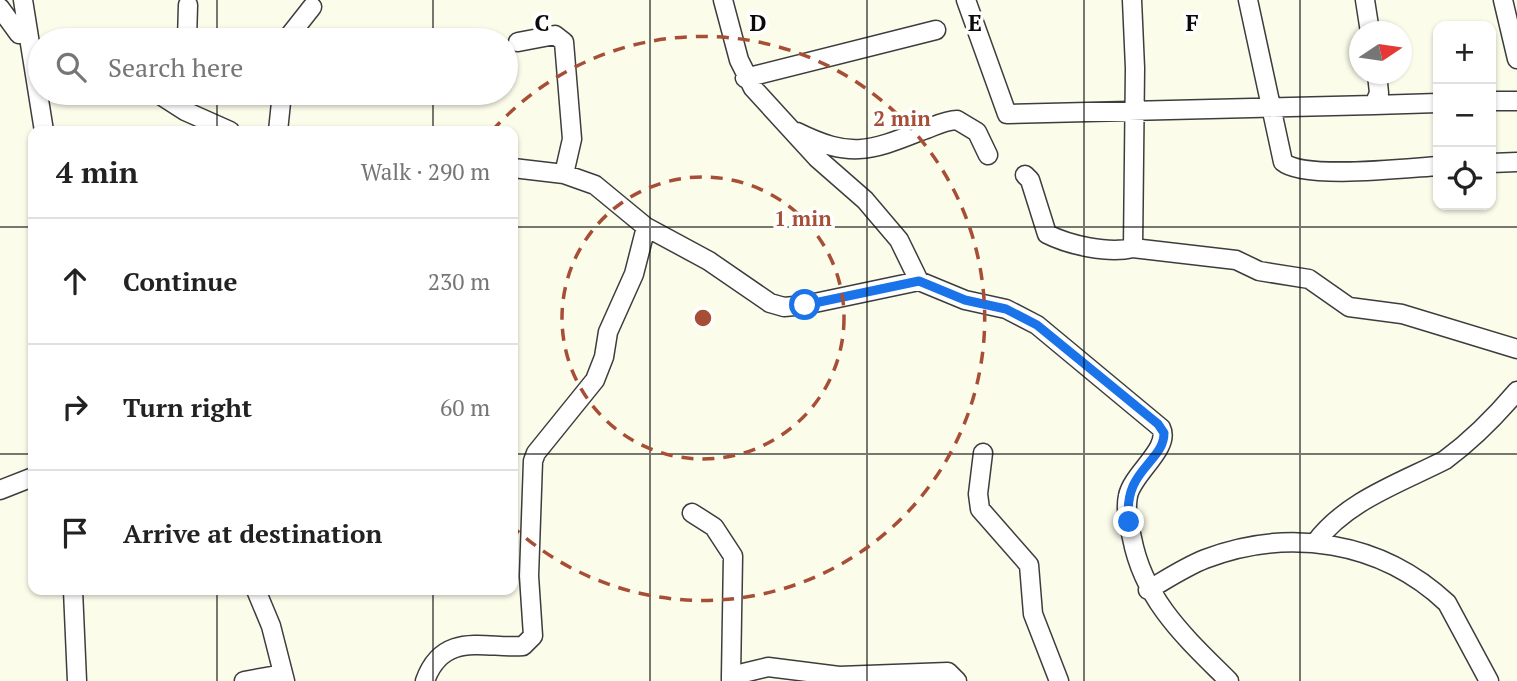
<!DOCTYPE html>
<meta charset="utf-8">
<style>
body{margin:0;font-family:"PT Serif",serif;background:#f2f2f2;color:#222}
.controls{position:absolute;right:21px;top:21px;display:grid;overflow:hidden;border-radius:14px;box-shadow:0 2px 5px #0004}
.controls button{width:63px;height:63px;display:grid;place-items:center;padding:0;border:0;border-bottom:2px solid #e0e0e0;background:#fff;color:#222;font:35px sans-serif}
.compass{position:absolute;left:1349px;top:21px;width:63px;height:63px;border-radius:50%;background:#fff;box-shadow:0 2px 5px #0004;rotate:77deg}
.stop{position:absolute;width:21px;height:21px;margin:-16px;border:5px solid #1a73e8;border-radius:50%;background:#fff}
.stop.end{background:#1a73e8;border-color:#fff;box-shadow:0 2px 7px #0008}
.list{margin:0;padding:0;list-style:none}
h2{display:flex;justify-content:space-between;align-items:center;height:91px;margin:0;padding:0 28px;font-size:30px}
h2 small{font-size:23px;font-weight:400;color:#767676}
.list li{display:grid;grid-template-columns:46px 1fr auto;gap:21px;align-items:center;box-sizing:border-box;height:126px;padding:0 28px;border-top:2px solid #e0e0e0}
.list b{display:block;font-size:26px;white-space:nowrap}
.list em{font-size:23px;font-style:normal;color:#767676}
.icon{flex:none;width:38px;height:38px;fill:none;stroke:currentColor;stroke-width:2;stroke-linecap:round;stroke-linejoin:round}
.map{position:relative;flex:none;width:1517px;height:681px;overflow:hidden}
.search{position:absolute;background:#fff;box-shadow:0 2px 5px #0004;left:28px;top:28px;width:490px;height:77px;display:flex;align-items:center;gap:18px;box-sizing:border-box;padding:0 24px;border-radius:38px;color:#767676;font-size:26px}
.panel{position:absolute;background:#fff;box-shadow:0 2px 5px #0004;left:28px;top:126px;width:490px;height:469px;border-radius:14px}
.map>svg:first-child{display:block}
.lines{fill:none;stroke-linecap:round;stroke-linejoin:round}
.minor-casing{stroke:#3d3d3d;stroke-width:21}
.minor{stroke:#fff;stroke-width:18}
.route{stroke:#1a73e8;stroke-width:9}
.grid{fill:none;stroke:#0a0a0a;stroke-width:2;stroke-opacity:0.55}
.ring{fill:none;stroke:#a64e36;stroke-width:3.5;stroke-dasharray:12 9}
.grid-label{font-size:23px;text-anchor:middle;font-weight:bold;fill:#0a0a0a;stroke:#fff;stroke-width:7;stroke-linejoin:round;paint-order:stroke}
.centre{fill:#a64e36;stroke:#fff;stroke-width:3.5}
.ring-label{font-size:21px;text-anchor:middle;font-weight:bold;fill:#a64e36;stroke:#fff;stroke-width:7;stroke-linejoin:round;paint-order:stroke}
</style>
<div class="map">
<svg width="1517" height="681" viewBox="0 0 1517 681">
<rect width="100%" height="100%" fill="#fbfcea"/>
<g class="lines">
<defs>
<path id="minor" d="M23,0L44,131
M723,0L739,60L753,88L817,158L865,200L899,240L919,281L965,300L1006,309L1037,325L1161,428C1171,448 1132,474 1128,496C1125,510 1129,525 1132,538C1144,601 1186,638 1229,681
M966,0L1007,114L1374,105L1379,93L1377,74
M1248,0L1283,162C1304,180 1407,168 1438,166
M1365,0L1370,32
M1503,0L1517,59
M0,8L19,34
M187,40L188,5
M286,40L312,7
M518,42L555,35L564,42L572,139L564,174
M745,78L936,30
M157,93L185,111L230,131
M1491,101H1517
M1374,105L1438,103
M278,131L282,93
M797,132C850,158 868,152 921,131C933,127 945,120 957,120L977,132L988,155
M1491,163L1517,162
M513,168L564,174L595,185L646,227L709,261L770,303L784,307L805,305L919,281
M1025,175L1030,180L1047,234C1069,245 1108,254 1133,248L1135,68L1132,0
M1133,248L1236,260L1259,271L1309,279L1349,307L1402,314L1517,349
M983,453L978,494L980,509L1029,565L1033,614L1059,681
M0,490L33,477
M692,513L714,527L733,556L731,676
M1315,543C1346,501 1400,483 1445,460C1472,440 1495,417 1517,391
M73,590L77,681
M256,590L271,626L285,681
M1148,590C1167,579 1185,567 1205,559C1289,527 1381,541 1447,603L1489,681
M244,681L283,674
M425,681C443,630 486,649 523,646L533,636L529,576L533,461L536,453L595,380L604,357L608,332L634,274L646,227
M731,681V676L768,667L839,676L948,672L957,681"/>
</defs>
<use href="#minor" class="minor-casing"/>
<use href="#minor" class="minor"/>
</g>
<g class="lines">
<path class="route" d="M805,305L919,281L965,300L1006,309L1037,325L1158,424L1164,433C1164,463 1122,469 1129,522"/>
</g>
<path class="grid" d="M217,0V40M433,0V40M650,0V681M867,0V681M1084,0V681M1300,0V681M217,93V131M433,93V131M0,227H33M513,227H1517M0,454H33M513,454H1517M217,590V681M433,590V681"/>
<g class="ring">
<circle cx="703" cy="318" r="141"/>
<path d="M492 131A282 282 0 1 1 514 528"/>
</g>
<g class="grid-label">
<text x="542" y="31">C</text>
<text x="758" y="31">D</text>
<text x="975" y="31">E</text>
<text x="1192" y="31">F</text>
</g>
<circle cx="703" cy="318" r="10" class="centre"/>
<g class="ring-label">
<text x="902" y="126">2 min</text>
<text x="803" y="226">1 min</text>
</g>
</svg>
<div class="controls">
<button>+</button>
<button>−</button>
<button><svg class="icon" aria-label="locate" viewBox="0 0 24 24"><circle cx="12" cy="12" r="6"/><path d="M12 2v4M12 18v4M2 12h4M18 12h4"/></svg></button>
</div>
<svg class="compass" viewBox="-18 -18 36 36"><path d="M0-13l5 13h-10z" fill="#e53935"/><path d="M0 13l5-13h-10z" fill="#767676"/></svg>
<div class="stop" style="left:805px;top:305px"></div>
<div class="stop end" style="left:1129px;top:522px"></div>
<div class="search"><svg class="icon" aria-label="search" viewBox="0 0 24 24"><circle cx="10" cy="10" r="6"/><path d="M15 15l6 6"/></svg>Search here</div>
<section class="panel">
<h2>4 min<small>Walk · 290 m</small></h2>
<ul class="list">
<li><svg class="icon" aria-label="ahead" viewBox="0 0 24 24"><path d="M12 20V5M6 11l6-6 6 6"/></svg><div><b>Continue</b></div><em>230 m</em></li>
<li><svg class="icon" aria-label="right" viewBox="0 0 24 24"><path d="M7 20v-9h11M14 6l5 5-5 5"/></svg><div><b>Turn right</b></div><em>60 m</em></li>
<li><svg class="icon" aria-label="arrive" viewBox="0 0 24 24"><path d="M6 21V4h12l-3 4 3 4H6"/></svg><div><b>Arrive at destination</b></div></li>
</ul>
</section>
</div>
